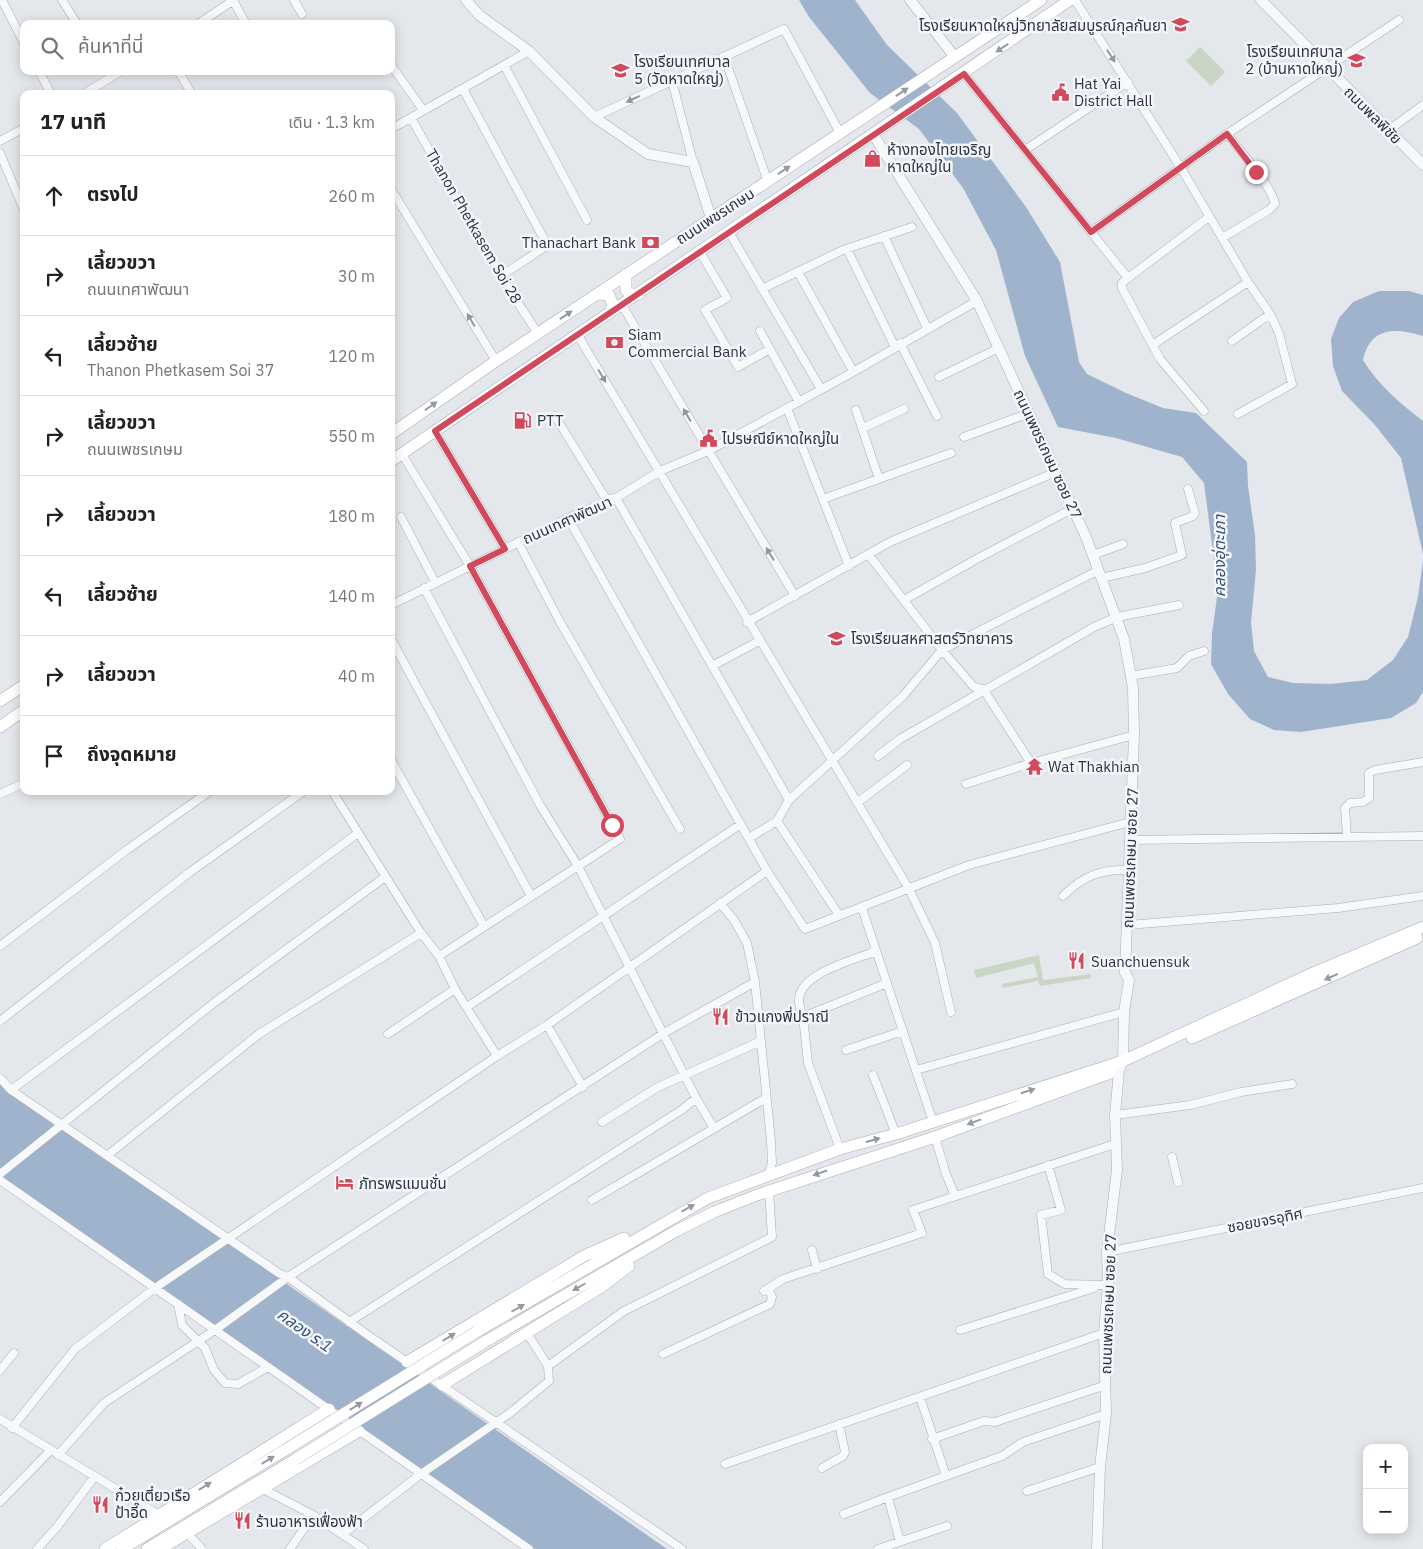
<!DOCTYPE html>
<html lang="th">
<meta charset="utf-8">
<style>
body{margin:0;font-family:"IBM Plex Sans","Noto Sans Thai",sans-serif;background:#f2f2f2;color:#222}
.controls{position:absolute;right:15px;bottom:15px;display:grid;overflow:hidden;border-radius:10px;box-shadow:0 2px 12px #0003}
.controls button{width:45px;height:45px;display:grid;place-items:center;padding:0;border:0;border-bottom:1px solid #e0e0e0;background:#fff;color:#222;font:25px sans-serif}
.stop{position:absolute;width:15px;height:15px;margin:-11px;border:4px solid #d1495b;border-radius:50%;background:#fff}
.stop.end{background:#d1495b;border-color:#fff;box-shadow:0 1px 5px #0008}
.list{margin:0;padding:0;list-style:none}
h2{display:flex;justify-content:space-between;align-items:center;height:65px;margin:0;padding:0 20px;font-size:21px}
h2 small{font-size:16px;font-weight:400;color:#767676}
.list li{display:grid;grid-template-columns:32px 1fr auto;gap:15px;align-items:center;box-sizing:border-box;height:80px;padding:0 20px;border-top:1px solid #e0e0e0}
.list b{display:block;font-size:19px;white-space:nowrap}
.list p{margin:0;font-size:16px;white-space:nowrap;color:#767676}
.list em{font-size:16px;font-style:normal;color:#767676}
.icon{flex:none;width:28px;height:28px;fill:none;stroke:currentColor;stroke-width:2;stroke-linecap:round;stroke-linejoin:round}
.map{position:relative;flex:none;width:1423px;height:1549px;overflow:hidden}
.search{position:absolute;background:#fff;box-shadow:0 2px 12px #0003;left:20px;top:20px;width:375px;height:55px;display:flex;align-items:center;gap:12px;box-sizing:border-box;padding:0 18px;border-radius:10px;color:#767676;font-size:19px}
.panel{position:absolute;background:#fff;box-shadow:0 2px 12px #0003;left:20px;top:90px;width:375px;height:705px;border-radius:10px}
.map>svg:first-child{display:block}
.green{fill:#c9d6c5}
.water{fill:#9fb4cc}
.lines{fill:none;stroke-linecap:round;stroke-linejoin:round}
.minor-casing{stroke:#a9aeb7;stroke-width:9}
.tertiary-casing{stroke:#a9aeb7;stroke-width:11}
.secondary-casing{stroke:#a9aeb7;stroke-width:12}
.minor{stroke:#f7f8fa;stroke-width:8}
.tertiary{stroke:#f7f8fa;stroke-width:10}
.secondary{stroke:#fff;stroke-width:11}
.secondary-bridge-casing{stroke:#a9aeb7;stroke-width:12;stroke-linecap:butt}
.secondary-bridge{stroke:#fff;stroke-width:11}
.oneway{fill:#959aa2}
.oneway2{fill:#9196a0}
.route{stroke:#d1495b;stroke-width:6}
.labels{text-anchor:middle;dominant-baseline:central;stroke-width:5;stroke-linejoin:round;paint-order:stroke}
.poi-label{font-size:15px;fill:#2b3445;stroke:#f4f6f9;text-anchor:start}
.street-label{font-size:15px;fill:#2b3445;stroke:#f4f6f9}
.water-label{font-size:16px;font-style:italic;fill:#34527a;stroke:#f4f6f9}
</style>
<div class="map">
<svg width="1423" height="1549" viewBox="0 0 1423 1549">
<rect width="100%" height="100%" fill="#e4e7ec"/>
<path class="green" d="M1200,47L1225,72L1211,86L1186,61Z
M1039,955L1043,980L1091,974V978L1040,986L1038,981L1003,988L1002,984L1038,977L1034,963L976,978L974,970Z"/>
<path class="water" d="M799,0H855L887,45L957,113L1026,207L1060,262L1079,362L1087,374L1126,393L1163,408L1196,413L1247,462L1248,486L1255,535L1256,570L1251,622L1254,651L1268,677L1293,683L1331,684L1367,680L1393,660L1408,637L1418,597L1423,560V692L1416,703L1391,718L1301,732L1274,730L1250,719L1228,694L1211,664L1212,633L1218,590L1204,483L1182,457L1116,438L1058,427L1025,356L996,250L963,188L919,129L870,93L809,17Z
M1379,291H1409L1423,295V336C1395,327 1370,327 1363,360C1378,385 1400,403 1423,421V554L1401,458L1375,425L1342,391L1333,366L1331,339L1339,318L1353,302Z
M0,1084L667,1549H531L0,1177Z"/>
<g class="lines">
<defs>
<path id="minor" d="M2,0L24,43
M62,0L77,24
M233,0L246,24
M294,0L302,14
M1075,0L1181,168L1248,282L1270,314L1279,333L1292,384L1238,414
M198,24L234,0
M724,56L768,182
M391,65L423,110
M504,65L587,220
M39,71L51,94
M178,71L192,94
M964,74L1128,278L1209,217
M672,81L693,162
M463,89L545,241V247L501,276
M84,94L121,71
M594,117L784,29L840,133
M411,118L501,276L538,334
M391,129L529,51
M1389,130L1423,105
M0,141L24,128
M1025,150L1128,82
M0,153L24,210
M391,189L496,361
M729,232L821,389
M1091,232L1227,134L1399,20
M884,236L927,328
M1222,238L1269,210L1275,204C1272,186 1239,150 1227,134
M847,249L895,347
M700,252L727,298L705,310L738,367L770,349
M798,272L853,371
M1128,278L1122,283V288L1160,359L1204,411
M762,289L843,250L912,227
M622,305L795,596
M760,331L799,402
M577,334L909,889L935,943L951,1012
M1232,341L1270,314
M900,343L937,416
M1154,344L1248,282
M939,377L999,348
M787,408L849,566
M856,410L879,479
M555,416L606,499L616,498L789,800
M863,428L904,409
M435,431L505,549
M964,437L1030,413
M402,454L470,566L620,839L439,956
M823,499L951,453
M401,517L435,582
M568,518L767,871L805,929L969,865L1130,822
M518,542L560,622L680,829
M869,555L942,650L974,687L983,689L1031,763
M1093,555L1123,544
M1101,578L1145,568L1182,555L1175,523L1193,516L1195,513L1188,489
M424,588L540,805L578,866L696,1098L714,1128
M904,600L982,556L1072,509
M391,605L568,518L616,498L660,471L708,451L846,376L977,301
M747,622L890,542L1056,472
M391,639L531,896
M714,665L759,641
M1130,676L1177,668L1189,656L1204,651
M878,756L900,739L1094,627L1117,617L1179,605
M391,760L484,926
M966,784L1031,763L1134,735
M332,791L421,933L439,956L455,989L497,1056
M0,794L24,783
M857,803L907,765
M777,821L839,915
M1347,836L1345,808L1350,803L1363,802L1369,798V773L1375,770L1423,762
M749,838L777,821L789,800L903,696L942,650L1099,570
M1130,840L1423,836
M1063,896C1083,876 1101,869 1128,870
M720,903L734,920L747,943L755,982L771,1141L772,1163L768,1176
M862,908L933,1122
M1128,925L1338,908L1423,896
M0,946L128,849L210,791
M467,1007L741,824
M803,1017C801,1010 797,1002 800,994C808,971 854,960 876,951
M0,1021L190,872L304,791
M547,1025L583,1087
M388,1034L455,989
M846,1050L903,1031
M916,1070L1124,1012
M873,1075L896,1134
M0,1078L11,1090L280,1274L288,1277L369,1336L682,1549
M11,1090L358,833
M1115,1115L1190,1105L1241,1092L1292,1084
M602,1122L658,1087L761,1041
M935,1137L946,1174L955,1196
M840,1149L808,1063L803,1017L887,983
M108,1155L259,1034L421,933
M1172,1157L1178,1182
M1048,1165L1061,1210L1041,1215L1048,1274L1065,1284L1103,1285
M0,1174L215,1002L385,877
M0,1180L529,1549
M592,1200L766,1098
M812,1250L817,1269
M1107,1252L1423,1188
M764,1291L783,1279L922,1233L913,1210L1115,1144
M178,1304L182,1325L205,1348L214,1370L225,1383L238,1384L268,1367
M349,1322L683,1109L696,1098
M960,1330L1094,1288
M663,1354L770,1304L772,1297L768,1289
M548,1366L624,1311L772,1237L769,1190
M0,1370L14,1353
M0,1419L159,1515
M12,1428L75,1349L155,1288L497,1056L547,1025L767,871
M932,1439L984,1421L995,1422L1106,1385
M58,1455L104,1403L215,1330L288,1277L664,1033L755,982
M725,1464L1104,1333
M822,1468L843,1456L845,1452L839,1424
M946,1476L1002,1456L1023,1442L1106,1414
M263,1489L313,1515L364,1549
M1027,1491L1100,1467
M0,1502L51,1450
M844,1514L888,1497
M188,1534L202,1549
M343,1534L421,1474L510,1413L549,1381L548,1366L527,1333
M900,1542L888,1497L946,1476L920,1397
M37,1549L57,1527L95,1476
M290,1549L313,1515
M878,1549L947,1526"/>
<path id="tertiary" d="M466,0L479,15L529,51L594,117L648,154L693,162L711,218
M910,0L955,57
M1261,0L1423,165
M873,134L977,301L1086,537L1124,639L1133,688L1134,735L1125,973L1129,980L1124,1012L1123,1061L1119,1070L1115,1115L1117,1170L1107,1252L1108,1284L1104,1333L1106,1414L1100,1467L1097,1549"/>
<path id="secondary" d="M626,274V290L630,294H639
M598,294L609,295L613,305L610,313
M391,434L496,361L1041,0
M391,461L1070,0
M0,701L24,685
M0,727L24,710
M1192,1038L1417,938
M476,1332L708,1198L840,1149L896,1134L1123,1061L1313,973L1423,927
M486,1341L676,1231L714,1212L757,1195L935,1137L1110,1073
M407,1362L584,1256L624,1238
M442,1385L601,1287L629,1266
M105,1549L329,1409
M122,1549L285,1450
M147,1549L296,1459
M160,1549L359,1431"/>
</defs>
<use href="#minor" class="minor-casing"/>
<use href="#tertiary" class="tertiary-casing"/>
<use href="#secondary" class="secondary-casing"/>
<use href="#minor" class="minor"/>
<use href="#tertiary" class="tertiary"/>
<use href="#secondary" class="secondary"/>
<defs>
<path id="secondary-bridge" d="M285,1450L476,1332
M296,1459L486,1341"/>
</defs>
<use href="#secondary-bridge" class="secondary-bridge-casing"/>
<use href="#secondary-bridge" class="secondary-bridge"/>
</g>
<defs><path id="oneway-solid" d="M-6-.8H1V-3.2L6.5 0L1 3.2V.8H-6Z" transform="scale(1.25)"/></defs>
<g class="oneway">
<use href="#oneway-solid" transform="translate(1002 48) rotate(146)"/>
<use href="#oneway-solid" transform="translate(902 92) rotate(-34)"/>
<use href="#oneway-solid" transform="translate(784 170) rotate(-34)"/>
<use href="#oneway-solid" transform="translate(566 315) rotate(-34)"/>
<use href="#oneway-solid" transform="translate(431 406) rotate(-35)"/>
<use href="#oneway-solid" transform="translate(1331 977) rotate(156)"/>
<use href="#oneway-solid" transform="translate(1028 1091) rotate(-18)"/>
<use href="#oneway-solid" transform="translate(974 1122) rotate(160)"/>
<use href="#oneway-solid" transform="translate(873 1140) rotate(-15)"/>
<use href="#oneway-solid" transform="translate(820 1173) rotate(161)"/>
<use href="#oneway-solid" transform="translate(688 1208) rotate(-28)"/>
<use href="#oneway-solid" transform="translate(579 1287) rotate(150)"/>
<use href="#oneway-solid" transform="translate(518 1308) rotate(-30)"/>
<use href="#oneway-solid" transform="translate(449 1337) rotate(-31)"/>
<use href="#oneway-solid" transform="translate(356 1406) rotate(-32)"/>
<use href="#oneway-solid" transform="translate(268 1460) rotate(-31)"/>
<use href="#oneway-solid" transform="translate(205 1486) rotate(-32)"/>
</g>
<g class="oneway2">
<use href="#oneway-solid" transform="translate(1111 56) rotate(57)"/>
<use href="#oneway-solid" transform="translate(633 99) rotate(155)"/>
<use href="#oneway-solid" transform="translate(471 320) rotate(-121)"/>
<use href="#oneway-solid" transform="translate(602 376) rotate(59)"/>
<use href="#oneway-solid" transform="translate(687 415) rotate(-121)"/>
<use href="#oneway-solid" transform="translate(770 554) rotate(-122)"/>
</g>
<g class="lines">
<path class="route" d="M612,825L470,566L505,549L435,431L964,74L1091,232L1227,134L1256,172"/>
</g>
<defs>
<symbol id="school-bare" viewBox="-9 -9 18 18"><path d="M0-5L7-2L0 1L-7-2ZM-4 1L0 2.5L4 1V4Q0 6-4 4Z" fill="#d1495b" stroke="#f4f6f9" stroke-width="2.5" paint-order="stroke"/></symbol>
<symbol id="civic-bare" viewBox="-9 -9 18 18"><path d="M-.6-6.5H3V-4.5H.6V-3L4-1V1h2V6H-6V1h2V-1L-.6-3ZM-1.2 2.5V6h2.4V2.5Z" fill="#d1495b" stroke="#f4f6f9" stroke-width="2.5" paint-order="stroke"/></symbol>
<symbol id="shop-bare" viewBox="-9 -9 18 18"><path d="M-5-2.5h2.3a2.7 3.5 0 0 1 5.4 0H5L5.5 6h-11ZM-1.5-2.5h3a1.5 2.3 0 0 0-3 0Z" fill="#d1495b" stroke="#f4f6f9" stroke-width="2.5" paint-order="stroke"/></symbol>
<symbol id="bank-bare" viewBox="-9 -9 18 18"><path d="M-6-4H6V4H-6ZM0-2.3a2.3 2.3 0 1 0 0 4.6a2.3 2.3 0 1 0 0-4.6Z" fill="#d1495b" stroke="#f4f6f9" stroke-width="2.5" paint-order="stroke"/></symbol>
<symbol id="fuel-bare" viewBox="-9 -9 18 18"><path d="M-5.5-6h7V0h2V4h1.3V-2.5L3-4.5l.8-.8L6-3V5H2.5V1h-1V6h-7ZM-4.2-4.7v3.2H.2V-4.7Z" fill="#d1495b" stroke="#f4f6f9" stroke-width="2.5" paint-order="stroke"/></symbol>
<symbol id="temple-bare" viewBox="-9 -9 18 18"><path d="M0-6L5-2H3V0L6.5 2.5H4V6H1.5V3h-3V6H-4V2.5H-6.5L-3 0V-2H-5Z" fill="#d1495b" stroke="#f4f6f9" stroke-width="2.5" paint-order="stroke"/></symbol>
<symbol id="restaurant-bare" viewBox="-9 -9 18 18"><path d="M-5-6h1v4h1v-4h1v4h1v-4h1v5L-1.5 .5V6h-2V.5L-5-1ZM5-6V6H3V1.5H1.5Q1.5-4 5-6Z" fill="#d1495b" stroke="#f4f6f9" stroke-width="2.5" paint-order="stroke"/></symbol>
<symbol id="hotel-bare" viewBox="-9 -9 18 18"><path d="M-6-4.5h1.5V1H6V5H4.5V3h-9V5H-6ZM-4 0a1.8 1.8 0 1 1 3.6 0ZM.5 0V-2.5h3Q6-2.5 6 0Z" fill="#d1495b" stroke="#f4f6f9" stroke-width="2.5" paint-order="stroke"/></symbol>
</defs>
<g fill-rule="evenodd">
<use href="#school-bare" x="1168" y="12" width="25" height="25"/>
<use href="#school-bare" x="1344" y="48" width="25" height="25"/>
<use href="#school-bare" x="608" y="58" width="25" height="25"/>
<use href="#civic-bare" x="1048" y="80" width="25" height="25"/>
<use href="#shop-bare" x="860" y="146" width="25" height="25"/>
<use href="#bank-bare" x="638" y="230" width="25" height="25"/>
<use href="#bank-bare" x="602" y="330" width="25" height="25"/>
<use href="#fuel-bare" x="510" y="408" width="25" height="25"/>
<use href="#civic-bare" x="696" y="426" width="25" height="25"/>
<use href="#school-bare" x="824" y="626" width="25" height="25"/>
<use href="#temple-bare" x="1022" y="754" width="25" height="25"/>
<use href="#restaurant-bare" x="1064" y="948" width="25" height="25"/>
<use href="#restaurant-bare" x="708" y="1004" width="25" height="25"/>
<use href="#hotel-bare" x="332" y="1170" width="25" height="25"/>
<use href="#restaurant-bare" x="88" y="1492" width="25" height="25"/>
<use href="#restaurant-bare" x="230" y="1508" width="25" height="25"/>
</g>
<g class="labels">
<g class="poi-label">
<text x="1167" y="25" text-anchor="end">โรงเรียนหาดใหญ่วิทยาลัยสมบูรณ์กุลกันยา</text>
<text x="1343" y="51" text-anchor="end">โรงเรียนเทศบาล<tspan x="1343" dy="17">2 (บ้านหาดใหญ่)</tspan></text>
<text x="634" y="61">โรงเรียนเทศบาล<tspan x="634" dy="17">5 (วัดหาดใหญ่)</tspan></text>
<text x="1074" y="83">Hat Yai<tspan x="1074" dy="17">District Hall</tspan></text>
<text x="887" y="149">ห้างทองไทยเจริญ<tspan x="887" dy="17">หาดใหญ่ใน</tspan></text>
<text x="636" y="242" text-anchor="end">Thanachart Bank</text>
<text x="628" y="334">Siam<tspan x="628" dy="17">Commercial Bank</tspan></text>
<text x="537" y="420">PTT</text>
<text x="722" y="438">ไปรษณีย์หาดใหญ่ใน</text>
<text x="851" y="638">โรงเรียนสหศาสตร์วิทยาคาร</text>
<text x="1048" y="766">Wat Thakhian</text>
<text x="1091" y="961">Suanchuensuk</text>
<text x="735" y="1016">ข้าวแกงพี่ปราณี</text>
<text x="359" y="1183">ภัทรพรแมนชั่น</text>
<text x="115" y="1495">ก๋วยเตี๋ยวเรือ<tspan x="115" dy="17">ป้าอี๊ด</tspan></text>
<text x="256" y="1521">ร้านอาหารเฟื่องฟ้า</text>
</g>
<g class="street-label">
<text transform="translate(1373 115) rotate(45)">ถนนพลพิชัย</text>
<text transform="translate(715 216) rotate(-33)">ถนนเพชรเกษม</text>
<text transform="translate(474 226) rotate(60)">Thanon Phetkasem Soi 28</text>
<text transform="translate(1048 454) rotate(65)">ถนนเพชรเกษม ซอย 27</text>
<text transform="translate(567 520) rotate(-24)">ถนนเทศาพัฒนา</text>
<text transform="translate(1130 858) rotate(-88)">ถนนเพชรเกษม ซอย 27</text>
<text transform="translate(1265 1220) rotate(-11)">ซอยขจรอุทิศ</text>
<text transform="translate(1108 1304) rotate(-88)">ถนนเพชรเกษม ซอย 27</text>
</g>
<g class="water-label">
<text transform="translate(1219 556) rotate(-90)">คลองอุ่ตะเภา</text>
<text transform="translate(305 1330) rotate(35)">คลอง ร.1</text>
</g>
</g>
</svg>
<div class="controls">
<button>+</button>
<button>−</button>
</div>
<div class="stop" style="left:612px;top:825px"></div>
<div class="stop end" style="left:1256px;top:172px"></div>
<div class="search"><svg class="icon" aria-label="search" viewBox="0 0 24 24"><circle cx="10" cy="10" r="6"/><path d="M15 15l6 6"/></svg>ค้นหาที่นี่</div>
<section class="panel">
<h2>17 นาที<small>เดิน · 1.3 km</small></h2>
<ul class="list">
<li><svg class="icon" aria-label="ahead" viewBox="0 0 24 24"><path d="M12 20V5M6 11l6-6 6 6"/></svg><div><b>ตรงไป</b></div><em>260 m</em></li>
<li><svg class="icon" aria-label="right" viewBox="0 0 24 24"><path d="M7 20v-9h11M14 6l5 5-5 5"/></svg><div><b>เลี้ยวขวา</b><p>ถนนเทศาพัฒนา</p></div><em>30 m</em></li>
<li><svg class="icon" aria-label="left" viewBox="0 0 24 24"><path d="M17 20v-9H6M10 6l-5 5 5 5"/></svg><div><b>เลี้ยวซ้าย</b><p>Thanon Phetkasem Soi 37</p></div><em>120 m</em></li>
<li><svg class="icon" aria-label="right" viewBox="0 0 24 24"><path d="M7 20v-9h11M14 6l5 5-5 5"/></svg><div><b>เลี้ยวขวา</b><p>ถนนเพชรเกษม</p></div><em>550 m</em></li>
<li><svg class="icon" aria-label="right" viewBox="0 0 24 24"><path d="M7 20v-9h11M14 6l5 5-5 5"/></svg><div><b>เลี้ยวขวา</b></div><em>180 m</em></li>
<li><svg class="icon" aria-label="left" viewBox="0 0 24 24"><path d="M17 20v-9H6M10 6l-5 5 5 5"/></svg><div><b>เลี้ยวซ้าย</b></div><em>140 m</em></li>
<li><svg class="icon" aria-label="right" viewBox="0 0 24 24"><path d="M7 20v-9h11M14 6l5 5-5 5"/></svg><div><b>เลี้ยวขวา</b></div><em>40 m</em></li>
<li><svg class="icon" aria-label="arrive" viewBox="0 0 24 24"><path d="M6 21V4h12l-3 4 3 4H6"/></svg><div><b>ถึงจุดหมาย</b></div></li>
</ul>
</section>
</div>
